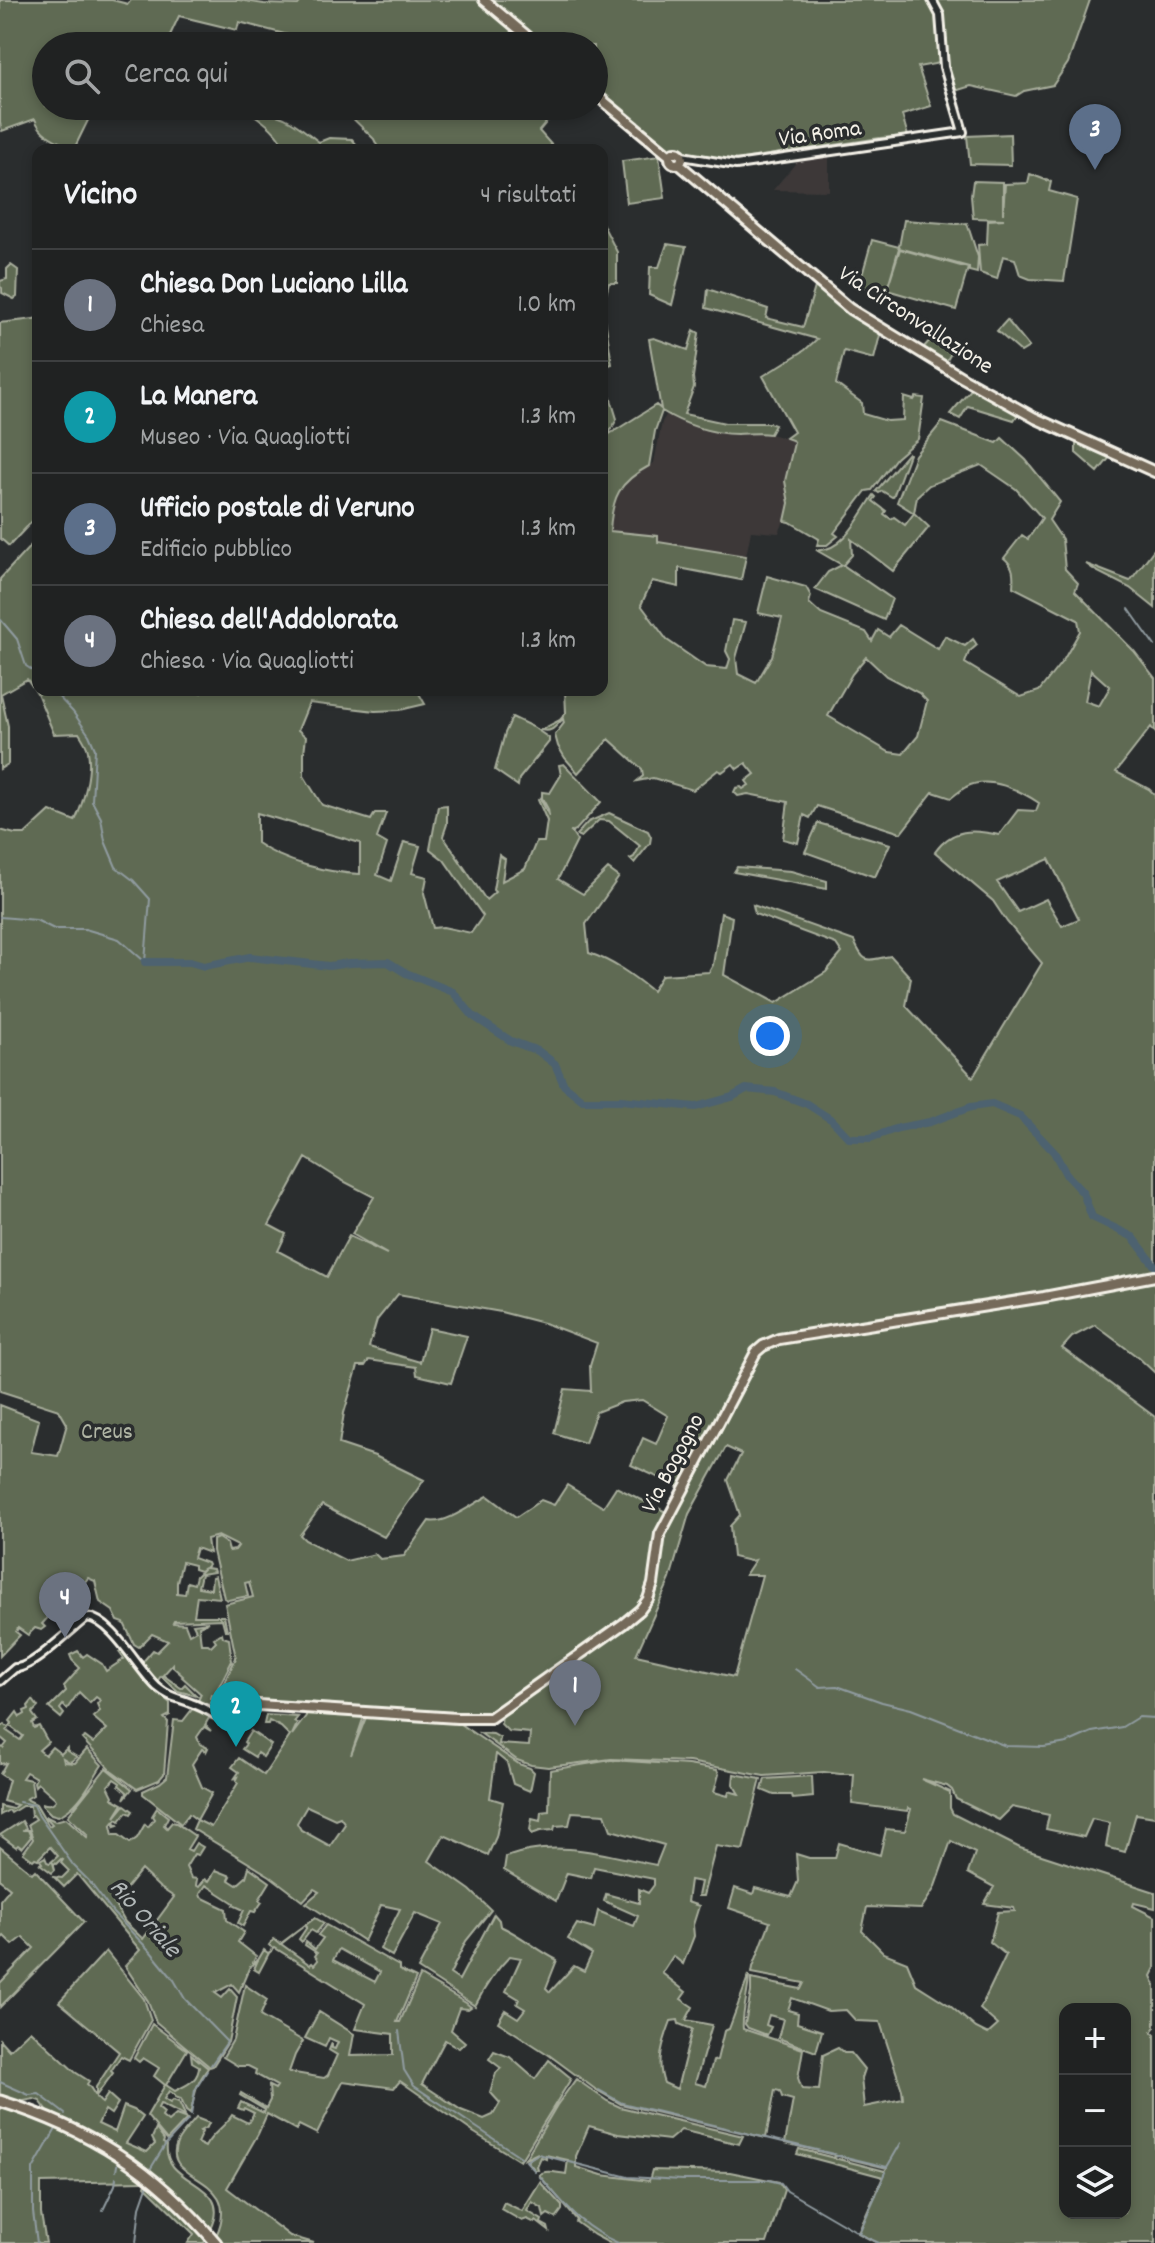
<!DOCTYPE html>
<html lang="it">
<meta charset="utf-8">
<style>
body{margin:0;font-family:Dekko,sans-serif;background:#282a2a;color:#f1f3f6}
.controls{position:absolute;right:24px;bottom:24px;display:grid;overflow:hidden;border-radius:16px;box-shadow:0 4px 12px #0003}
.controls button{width:72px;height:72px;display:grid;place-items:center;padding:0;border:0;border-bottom:2px solid #3d3f40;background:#202222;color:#f1f3f6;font:40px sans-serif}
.you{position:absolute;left:770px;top:1036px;width:28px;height:28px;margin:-20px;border:6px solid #fff;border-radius:50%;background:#1a73e8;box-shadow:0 0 0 12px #1a73e833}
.badge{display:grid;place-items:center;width:52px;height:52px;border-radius:50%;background:#1a73e8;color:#fff;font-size:26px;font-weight:700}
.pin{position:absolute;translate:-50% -66px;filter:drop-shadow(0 2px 4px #0008)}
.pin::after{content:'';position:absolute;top:42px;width:28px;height:24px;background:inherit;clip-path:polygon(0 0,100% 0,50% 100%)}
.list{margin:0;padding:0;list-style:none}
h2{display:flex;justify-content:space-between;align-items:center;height:104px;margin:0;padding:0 32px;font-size:34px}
h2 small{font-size:26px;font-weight:400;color:#a2a4a5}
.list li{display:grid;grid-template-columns:52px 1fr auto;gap:24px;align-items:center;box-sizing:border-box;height:112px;padding:0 32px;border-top:2px solid #3d3f40}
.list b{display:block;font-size:30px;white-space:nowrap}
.list p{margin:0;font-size:26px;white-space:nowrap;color:#a2a4a5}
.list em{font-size:26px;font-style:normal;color:#a2a4a5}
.icon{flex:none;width:44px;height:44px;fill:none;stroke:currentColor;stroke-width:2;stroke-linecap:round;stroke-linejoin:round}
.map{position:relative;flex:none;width:1155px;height:2243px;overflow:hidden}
.search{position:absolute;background:#202222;box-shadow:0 4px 12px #0003;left:32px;top:32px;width:576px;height:88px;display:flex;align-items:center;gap:20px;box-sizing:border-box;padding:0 28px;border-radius:44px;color:#a2a4a5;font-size:30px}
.panel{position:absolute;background:#202222;box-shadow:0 4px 12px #0003;left:32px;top:144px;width:576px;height:552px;border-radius:16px}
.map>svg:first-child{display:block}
.built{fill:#3d3939}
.green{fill:#5e6b52;stroke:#a9ae9d;stroke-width:2;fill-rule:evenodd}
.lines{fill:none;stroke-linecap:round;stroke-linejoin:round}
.stream{stroke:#909ba0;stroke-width:2}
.river{stroke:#4e6270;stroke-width:8}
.minor-casing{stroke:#f4f1e8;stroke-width:12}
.major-casing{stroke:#f4f1e8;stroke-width:14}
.highway-casing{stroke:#f4f1e8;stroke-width:15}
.minor{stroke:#2a2d2e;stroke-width:6}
.major{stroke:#746a5a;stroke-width:8}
.highway{stroke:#746a5a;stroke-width:9}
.labels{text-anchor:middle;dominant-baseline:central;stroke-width:7;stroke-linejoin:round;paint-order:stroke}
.street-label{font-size:24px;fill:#f4f1e8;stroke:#2a2d2e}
.park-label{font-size:24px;fill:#b0b5a4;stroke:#2a2d2e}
.water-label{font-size:26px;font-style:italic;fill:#b2b8b8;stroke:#2a2d2e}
</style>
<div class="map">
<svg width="1155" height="2243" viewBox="0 0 1155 2243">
<rect width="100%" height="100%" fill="#2a2d2e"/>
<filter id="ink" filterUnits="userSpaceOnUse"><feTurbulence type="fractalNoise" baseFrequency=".0125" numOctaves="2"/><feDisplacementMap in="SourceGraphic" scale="16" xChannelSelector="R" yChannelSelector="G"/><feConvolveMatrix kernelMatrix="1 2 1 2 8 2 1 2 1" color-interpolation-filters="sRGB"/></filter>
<g filter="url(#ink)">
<path class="built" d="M829,153V191L773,190L800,158Z
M667,414L681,422L710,430L737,434L754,432L770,434L792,440L794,443L785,481L789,503L788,511L779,533L751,531L746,556L657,542L658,536L610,531L613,504L618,494L633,474L654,463L662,422Z"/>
<path class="green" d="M0,0H112L128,4L131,0H239L264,4L298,5L302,0H479L532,46H289L292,36L239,22L237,30L179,16L165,46H46V106H95L74,149C58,141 41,136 35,119L2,131L0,123Z
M488,0H929L939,20L940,63L918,67L931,106L902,115L908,136L880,138L735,160H722L664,147L594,90V46H542Z
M935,0H1090L1068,63L1053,85L1024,91L1016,96L971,86L955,91L949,70L945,21Z
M340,106H560L539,131L556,150H379L374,139Z
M258,110C286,115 298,125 319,142L329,138L352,139L361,150H286C278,132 266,123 250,112Z
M1010,134L1011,165L970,164L967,136Z
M659,156L665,198L627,203L622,161Z
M1030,174L1051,182L1049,191L1077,199L1064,281L1030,279L1020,275L1015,259L1003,256L997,279L980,273L978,245L987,244L988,220L1004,219L973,218L971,196L973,181L1003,182V214L1005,184L1028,183Z
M904,220L957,224L967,223L978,257L977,273L969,271V267L899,248L888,286L900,249L968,268L956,310L880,288L878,292L859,286L872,240L899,247Z
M602,223L617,252V283H609L603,306L612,364L602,367Z
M667,244L686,247L672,305L649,295L650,267H659Z
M11,265L18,270L17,297L14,299L2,293V288L0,287V281L7,279V269Z
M816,284L881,331L874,359L844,351L836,384L862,403L863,414L887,421L903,420L904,397L914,400L916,397L924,398L918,439L896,458L872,490L866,491L834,533L838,536L827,545H817L819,539L790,522L785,521L789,503L785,481L794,443L792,440L786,438L794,432L763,376L805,350L817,339L706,308L708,289L768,309L766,318L803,327Z
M38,318V515L9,546L0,538V323C14,321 24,321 38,318Z
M1007,320L1029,347L1021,352L997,331Z
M694,330L699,333L693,377L694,387L684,414L725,423H769L775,425L770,434C758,432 748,434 737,434C711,434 683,424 662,411L655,431L649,466C619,482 612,497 610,531L658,536V542L746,556L741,580L679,568V587L652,581L641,605L667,640L706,667L727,669L730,659L726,651L732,620L746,622L736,658L738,674L756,683L772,656L782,618L758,613L767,576L806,587L811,596L809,603L821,614L866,632L872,641L878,630L889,637L899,625L938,649L945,636L965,646L973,639L977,645L969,652L965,663L1021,697L1039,691L1064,659L1080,631L1078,620L1013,587C1014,574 1014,566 1004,558L1022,535L1028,539L1042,518L1016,489L981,465L929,485L917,496L914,513L929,527L893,571L851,539L852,555L843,565L892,599L884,620L815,589L828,572L842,565L816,550C843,553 860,515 874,495L876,497L873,501L886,511L884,514L891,519L894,517L905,525L914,513L897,502L915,455L942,422L997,443L1002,438L1026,460L1060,502L1049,520L1062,539L1065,569L1078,583L1075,591L1134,651L1155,678V732L1151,727L1116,772L1149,789L1155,795V1373L1139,1358L1095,1325L1072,1337L1062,1348L1155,1417V1817L1136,1814L1125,1852L1106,1847L1110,1823L1092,1819L1084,1837L1046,1829L1049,1815L1012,1807L999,1820L956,1799L952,1790L947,1786L921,1779L950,1792V1808L953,1814L1020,1848L1155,1892V1908L1134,1903L1133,1906L1155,1917V1968L1151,1976L1155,1985V2028L1152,2032L1155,2035V2243H877L858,2233L883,2177L797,2154L799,2149L885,2171L887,2168L785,2143L793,2100L782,2097L780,2091L775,2090L766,2138L621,2104L595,2089L549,2055L498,2022L505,2010L518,2018L525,2009L517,2004L519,1999L506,1991L521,1958L510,1956C495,1971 485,1986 475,2006L418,1969L442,1924L415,1913L392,1956L380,1949L400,1909L381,1905L364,1941L306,1903L319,1892L314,1889L303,1901L270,1876L193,1829L197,1820L189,1814L181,1824L143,1794V1791L160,1783L167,1777L174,1720L183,1721L194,1707L223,1723L209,1718L205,1725L211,1731L204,1727L197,1737L200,1744L208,1748L206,1752L202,1749L192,1764L202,1787L212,1793L197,1820L211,1827L238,1783L236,1781L238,1777L235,1778L239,1772L232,1767L239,1758L264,1775L290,1736L281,1727L269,1721L268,1724H264L266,1715L298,1717L294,1722L297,1724L292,1735L306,1716V1712L364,1716L351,1755L367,1715L450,1721L454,1723L457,1722L519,1764L530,1768L534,1772L530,1791L513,1784L507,1763L496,1754L490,1798L503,1802L496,1837L488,1855L444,1835L429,1861L470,1890L491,1910L466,1941L450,1974L459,1980L494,1914L499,1920L500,1926C521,1935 537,1950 557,1960L546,1988L550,1992L574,1966L584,1971L592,1954L568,1939L577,1924L594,1929L598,1911L634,1926L638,1916L604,1901L606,1894L639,1903V1889L648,1893L654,1885V1879L594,1867L591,1878L567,1873L556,1901L504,1870L506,1857C555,1838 607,1855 656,1865L664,1845L611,1830L605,1814L572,1812L569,1825L555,1826L554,1830L540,1831L532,1834L530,1830L532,1819L540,1821L541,1812L549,1811L550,1770L611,1760L688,1765L717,1770L719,1774L714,1792L728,1796L729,1791L739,1794L733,1784L734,1774L761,1779L743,1850L716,1846L703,1896H698L701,1882L690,1880L687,1902L699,1906L693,1925L694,1936L683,1964L673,1956L662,1973L686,1992L681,1999L693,2007L686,2020L712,2025L695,2083L706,2086L713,2061L717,2060L724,2031L729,2029L749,1975C749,1992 741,2015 743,2029L803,2049L798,2078L802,2089L819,2090L823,2055L838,2048L844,2053H851L864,2069L861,2078L864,2107L903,2099L902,2090L880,2022L856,2021L846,2010L828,2011L792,1998L788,2010L798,2013L797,2023L822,2031L816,2052L778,2038L783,2019L769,2015L766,2025L771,2027L767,2035L748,2028L745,2024L751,1992V1979L801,1989L804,1983L752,1973L753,1967L770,1922L729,1908L735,1888L753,1894L755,1888L791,1897L798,1881L796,1854L809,1858H835L839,1843L880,1855L886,1829L905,1831L911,1809L908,1808L907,1811L852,1804L854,1774H840L824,1772L764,1776L689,1762L611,1759L548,1767L531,1765L517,1760L480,1733L493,1734L500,1738L499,1744L529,1746L530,1733L508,1731L501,1724L502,1714L622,1627L642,1611L650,1601L654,1589L662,1539L670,1519L723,1419L720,1417L679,1487L631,1465L643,1438L656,1444L668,1416L642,1400L622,1402L596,1412L585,1443L554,1433L565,1389L591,1391L590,1366L597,1343L547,1324L501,1312L398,1294L377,1320L369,1347L420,1362L429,1328L467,1336L451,1383L417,1375L416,1367L369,1360L365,1366H358L344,1413L339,1444L375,1456L424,1480L384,1537L322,1505L300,1535L305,1540L346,1561L375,1554L380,1559L404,1556L429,1521C445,1525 473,1504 488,1496L516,1517L541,1500L554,1505L567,1485L603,1507L616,1487L668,1513L657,1533L648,1593L638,1609L576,1658L491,1714L480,1717L441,1716L301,1704H254L229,1718L211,1709L236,1658L225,1604L253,1597L249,1582L245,1583L248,1596L228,1600L224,1598L213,1551V1540L218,1538L227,1544L229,1551L235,1550L238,1546L218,1536L207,1539L209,1553L196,1548L193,1558L207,1563L208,1565L205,1568L213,1569L214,1572L201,1574L198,1587L211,1589L212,1577L215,1576L220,1598L197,1596L194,1616H224L227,1630H225L222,1619L174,1621L173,1623L185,1624L189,1634L196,1630L193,1624L208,1622L199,1626L201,1644H208L211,1646L216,1641L214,1638L222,1633L223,1637L229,1639L232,1661L214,1696L211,1695L210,1698L213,1699L207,1707L197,1703L201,1694L182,1677L183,1676L173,1667V1664L163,1675L181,1688L185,1684L197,1696L178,1691L161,1676L156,1683L140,1665L153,1650L157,1652L168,1641L152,1634L139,1647L134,1644L124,1623L118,1621L113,1611L100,1602L95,1581L88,1578L81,1587L54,1575L51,1580L75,1590L69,1593L71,1599L86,1592L89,1605L82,1610L61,1603L42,1624L45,1627L41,1630L35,1628L28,1635L18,1628L16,1632L20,1635L0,1656V1405L39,1420L31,1452L58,1456L67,1424L59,1410L0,1391V830L15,834H25L50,811L75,821C84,801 92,772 88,751C87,745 83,739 79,733L54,734L37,693L27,679L1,694L8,726V764L0,769V579L34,542L38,546V690H196L201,693L203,690H417L425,704L400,710L375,711L309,703L298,730L306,737L304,752V776L322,805L371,820L375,813H386L377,838L387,844L377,875L391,881L404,842L420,846L412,873L427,877L424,893L433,928L443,927L471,933L483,916L444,860L430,849L438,806L447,805V824L443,836L486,900L495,892L493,890L499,855L505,859L502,881L525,869L536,842H544L547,821L538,800L540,798L549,816L548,809L542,798V792L550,793L561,775L559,765L564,764L601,802L576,830L571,832L577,841L558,879L583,894L608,869L619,877L586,924L589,953C613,961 632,975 652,991L662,975L709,972L713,965L721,913L732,917L724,975L776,1003L826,972L842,953L836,944L755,914L753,905L854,941C865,966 867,960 891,956L911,978L906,1006L973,1077L1042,963L1007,922L993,901L935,852C952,828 973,829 999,835L1018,810L1036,811L1039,803C1020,790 989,775 966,787C961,790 956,794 951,798L933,792L901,833L817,806L810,818L804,815L798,843L783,839L788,802L748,794L738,796L734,792L736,788L741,787L743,789L749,785L746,781L755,774L746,763L737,769L733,764L722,772L718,770L693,790L653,778L637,781L643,776L642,769L609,739L578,773L565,758L558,746L555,735L564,723L563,719C555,726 553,733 541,730L560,720L566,713L565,690H602V370L617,419L608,435L656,405L661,409L649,339L654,338L688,350ZM866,657L886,676L919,693L927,701L918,736L903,754L889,752L828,716L852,674ZM1091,670L1110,687L1099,706L1085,701ZM257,813L360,843V874C328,873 283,862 257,843ZM1049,859L1079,919L1062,926L1046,899L1018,912L997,882ZM306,1158L341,1180L374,1197L352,1234L387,1254L349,1236L327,1277L278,1251L286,1234L269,1225ZM726,1447L741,1454L728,1480L740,1515L730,1526L733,1557L750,1561L755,1560L745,1575H762L734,1677L636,1655L670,1579L689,1514ZM182,1562L194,1565V1569L200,1571L204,1568L196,1576L194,1584L187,1582L185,1594L177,1593V1582ZM307,1806L335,1819L340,1817L345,1824L330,1846L301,1830L297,1823ZM951,1841L975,1853L968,1873L994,1887L984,1904L1014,1908L1015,1911L998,1912L990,1942L1006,1955L980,2009L998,2025L988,2034L976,2028L949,2005L916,1984L907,1962L884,1953L862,1931L867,1907L921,1909L934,1889ZM1065,2009H1125V2213H1065ZM678,2020L679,2024L692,2029L677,2089L664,2083C656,2062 663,2042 671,2021Z
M938,331L956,344L946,362L923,348Z
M973,387L1018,414L1014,420L968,406L960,419L950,414Z
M1076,441L1111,456L1098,472L1076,453Z
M908,453L909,454L893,497H892L882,491L879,493L876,491Z
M1155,548V608L1130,588L1096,571L1086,564L1130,581Z
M512,717L533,727L549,738V742L519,779L518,786L495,770L505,733Z
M609,813L648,831L651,837L650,843L634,863L630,859L634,857L640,846L609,821L599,820L581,837L576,835L588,822Z
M818,823L890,844L875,877L805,852Z
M737,867L791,871L827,881V889L734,872Z
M123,1649L153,1688L170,1703V1715L164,1718L168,1722L164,1774L159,1780L137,1789L111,1770L82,1739L85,1737L93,1743L107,1729L93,1717L100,1711L97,1704L100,1700L96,1697L90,1703L79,1692L67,1709L63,1705L60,1709L64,1714L61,1718L49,1708L66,1691L64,1686L80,1668L72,1660L70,1655L78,1651L83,1657L87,1654L102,1664L106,1671L124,1659L119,1652Z
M33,1700L38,1707L32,1713L37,1720L32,1723L34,1728L39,1726L48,1742L39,1750L45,1755L52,1747L61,1754L67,1748V1751L77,1757L70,1762L63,1758L64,1762L75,1763L87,1749L102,1765C91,1781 79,1808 58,1816L51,1814L42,1805V1803C48,1805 52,1805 56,1800L55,1798L38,1783L35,1786L34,1782L36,1778L26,1772L22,1778L31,1780L33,1795L26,1799L36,1804L49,1826L52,1824L45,1816L55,1821L66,1818L87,1837L88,1835L68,1816L106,1768L132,1789L124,1799L127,1792L119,1785L120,1783L114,1779L108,1786L113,1796L112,1798L123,1804L115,1817L125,1805L133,1811L131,1814L127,1812L120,1821L117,1819L115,1822L118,1825L115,1826L116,1824L114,1822L111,1826L113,1835H119L130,1843L137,1838L145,1824L148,1827L154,1819L152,1816L157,1808L168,1817L164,1825L167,1828L172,1822L176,1823L195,1836L187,1849L191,1851L196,1843L203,1847L198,1855L194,1854L186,1867L191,1878L197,1879L196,1885L199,1887L205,1879L209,1881L216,1870L231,1876L229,1880L237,1885L246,1877L249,1867L270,1882L259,1900L262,1902L255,1912L251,1911L243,1926L238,1923L244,1910L233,1905L234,1903L206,1885L200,1894L201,1897L226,1909L227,1920L244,1932L238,1942L256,1956L252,1965L258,1960L264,1950L268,1953L274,1949L269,1945L274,1939L280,1944L315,1918L324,1923L316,1933L311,1930L302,1942L299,1939L307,1927L305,1925L281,1944L310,1965L312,1963L314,1965L318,1960L315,1956L317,1953L305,1945L306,1942L315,1949L323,1938L318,1935L326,1925L399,1966V1970L416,1978L397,2022H400L420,1976L466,2003L471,2007L468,2009L459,2008L451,2030L465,2042L459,2048L445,2040L422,2084L461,2110L484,2119L493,2115L500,2103L490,2092L496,2073L501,2068L489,2059L494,2051L510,2057L535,2079L549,2060L571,2078L569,2082L520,2161L473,2132L400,2081L394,2088L343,2081L317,2134L299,2125L296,2130L267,2114L258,2134L227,2188L290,2236L314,2243H221L216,2236C245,2173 160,2183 177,2143C181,2134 190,2126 196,2118L209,2123L207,2127L200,2131L202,2132L197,2143L205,2147C212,2133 224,2128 232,2115L248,2123L254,2113L244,2108L243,2110L238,2108L241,2102L264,2113L265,2110L240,2095L241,2093L266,2108L270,2100L269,2086L275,2089L277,2086L255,2074L256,2070L248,2066H238L223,2057L233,2040L245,1985L267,2000L260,2016L303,2041L295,2055L289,2072L324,2078L328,2075L337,2055L329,2050L332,2043V2048L335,2049L338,2042L329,2038L325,2047L305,2038L319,2012L354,2034L350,2056L393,2055V2034L355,2029L365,2004L275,1948L269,1953L259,1972L254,1969L257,1962L250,1966L239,1992L232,1984L215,1993L222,1998L230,1989L237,1997L228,2042L213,2066L210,2067L156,2022L148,2001L125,1966L140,1950L77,1874L64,1887L54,1877L62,1878L69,1871L61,1863L63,1860L61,1859L56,1864L53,1863L55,1870L52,1873L40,1864L42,1863L40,1860L45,1857L47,1862L50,1863L58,1856L50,1847L38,1859L35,1858L33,1860L23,1853L33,1839L28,1824L36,1819L33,1815L31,1816L30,1806H22L11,1813L9,1810L0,1815V1806L12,1809L17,1805L3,1801L9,1780L0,1774L6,1763L0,1764V1746L3,1748L7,1743L0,1737V1728L4,1724L9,1728L7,1731L20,1740L23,1736L10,1726L12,1723L10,1721L17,1712L20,1717L25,1714L24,1711L29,1709L28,1706ZM141,1870L159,1887L174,1897L143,1939L125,1922L114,1903ZM339,1949L380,1972L375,1982L333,1960Z
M251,1731L271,1745L263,1757L257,1753L255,1757L242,1749L246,1744L244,1742Z
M812,1776L813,1797L793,1799L792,1795H774L762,1790L765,1779Z
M22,1821L26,1828L24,1830H28L31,1837L22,1848L18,1845L16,1847L0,1835Z
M0,1847L32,1873L35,1870L84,1922L0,2007V1983L34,1948L23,1937L13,1945L4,1936L0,1940V1900L10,1888L0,1880Z
M106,1951L144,1999L151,2020L129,2060L121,2056L111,2071L113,2073L96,2096V2087L119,2052L59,2002Z
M152,2024L187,2050L166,2085L175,2091C186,2085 199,2081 199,2066L192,2062L191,2054L208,2068C194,2086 196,2094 190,2114L186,2111L181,2099L175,2097V2095L169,2091L164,2099L170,2103L173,2100L179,2102L185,2115L184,2116L163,2105L160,2104L158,2108L164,2113L162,2117L168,2122L176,2115L187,2119L167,2140L147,2116L165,2085L154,2076L159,2068L143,2058L139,2062L134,2058Z
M30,2030L75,2072L89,2081L87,2084C94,2090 94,2097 102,2103L108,2094L118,2103L111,2114L105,2110L98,2124L115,2132L124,2106L134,2110L143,2117L126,2143L147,2152L155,2144L152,2138L156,2129L164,2140L163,2143L167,2145C162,2186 235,2181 211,2229L169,2186L135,2160L83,2129L49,2113L40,2101L34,2099L19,2102L0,2096V2040L9,2050Z
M576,2079L607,2101L620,2107L743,2136L739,2144L681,2130L669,2140L618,2134L589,2126L576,2156V2167L602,2175L649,2181L652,2170L730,2172L779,2182L784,2190L767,2243H609L594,2235L576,2222L577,2220L539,2175C545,2169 557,2173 566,2174L568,2160L546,2155V2159L541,2157L537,2166L538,2170H535L527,2161L538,2153L525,2159L557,2105Z
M0,2104C52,2120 100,2147 145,2178L143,2181L41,2183V2214L46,2243H0Z
M147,2180L207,2237L204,2243H188L194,2234L145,2186Z
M540,2182L562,2206V2210L556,2218L548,2214L544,2217L542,2208L532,2202L527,2211L542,2220L541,2223L548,2227L549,2231L536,2221L535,2223L527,2219L522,2221L501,2209L504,2202L522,2211Z"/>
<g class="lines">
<path class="stream" d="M1129,609L1155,646
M0,619L17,639L26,666L38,674
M52,690L73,712L89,735L95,749L92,801L101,818L105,841L116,867L133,880L150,899L145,962
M0,917L36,920L54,929H85L119,939L143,960
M795,1669L820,1687L837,1686L882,1702L911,1709L1006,1746L1044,1747L1067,1743L1092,1732L1122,1727L1138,1717L1155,1718
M19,1802L34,1805L39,1816L73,1865L89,1881L113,1913L151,1952L174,1980L185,1999L227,2042L211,2065
M399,2031L404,2070L414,2086L521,2157
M0,2082L29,2095L39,2094L65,2114
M599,2090L622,2103L887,2167L901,2143
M191,2115L195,2090L207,2071
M151,2168L165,2145L188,2120
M116,2171L118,2160
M535,2171L526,2161L538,2154L628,2177L683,2180H768L781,2183L787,2191L866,2237
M540,2177C567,2207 580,2226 618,2243
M103,2210L115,2185L116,2178
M859,2233L886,2172
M868,2238L879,2243
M37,2243L33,2212V2169L56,2129
M136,2243L140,2207L148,2184"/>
<path class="river" d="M145,962H190L204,966L250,957L329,966L349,963L388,962L406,973L453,992L473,1016L511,1041L538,1051L555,1064L564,1085L583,1100H621L696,1107L732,1097L746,1089L775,1092L807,1104L832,1120L849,1138H870L898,1128L930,1122L971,1107L992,1104L1020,1116L1054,1152L1067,1176L1083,1193L1092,1217L1133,1237L1155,1266"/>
<defs>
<path id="minor" d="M682,156L736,165L963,132L944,67L940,15L932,0
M0,1681L15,1668C32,1669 71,1629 87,1617C113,1620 138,1670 157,1687C170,1698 177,1697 191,1703C203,1707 214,1714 225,1720L229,1721L234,1718"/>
<path id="major" d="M484,0L539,46
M594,93L670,156
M670 158a6 6 0 1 1 12 0a6 6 0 1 1-12 0Z
M679,164L850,309L963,378L1035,418L1155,472
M234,1718L258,1705L457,1718H490L623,1624L640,1610L648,1599L653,1584L660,1534L756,1352L763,1346L779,1339L1044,1297L1155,1276"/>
<path id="highway" d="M0,2101C92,2130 153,2169 216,2243"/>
</defs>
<use href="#minor" class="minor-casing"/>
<use href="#major" class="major-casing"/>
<use href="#highway" class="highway-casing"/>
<use href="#minor" class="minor"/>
<use href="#major" class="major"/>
<use href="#highway" class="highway"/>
</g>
</g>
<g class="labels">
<g class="street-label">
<text transform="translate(820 135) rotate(-8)">Via Roma</text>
<text transform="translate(915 321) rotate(33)">Via Circonvallazione</text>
<text transform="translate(674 1464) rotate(-62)">Via Bogogno</text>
</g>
<g class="park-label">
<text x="107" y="1433">Creus</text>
</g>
<g class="water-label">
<text transform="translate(144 1919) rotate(49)">Rio Oriale</text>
</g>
</g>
</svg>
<div class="controls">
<button>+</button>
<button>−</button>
<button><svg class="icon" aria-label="layers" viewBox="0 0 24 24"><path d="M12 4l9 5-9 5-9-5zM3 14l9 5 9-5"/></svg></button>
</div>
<div class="you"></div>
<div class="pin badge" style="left:575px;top:1726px;background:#6b7280">1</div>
<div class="pin badge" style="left:236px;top:1747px;background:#0f9aa8">2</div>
<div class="pin badge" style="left:1095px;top:170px;background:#5c6f8a">3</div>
<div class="pin badge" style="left:65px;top:1638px;background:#6b7280">4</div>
<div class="search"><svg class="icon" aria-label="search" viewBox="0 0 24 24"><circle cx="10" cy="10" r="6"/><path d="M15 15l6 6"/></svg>Cerca qui</div>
<section class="panel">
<h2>Vicino<small>4 risultati</small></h2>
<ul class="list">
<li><span class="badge" style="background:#6b7280">1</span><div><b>Chiesa Don Luciano Lilla</b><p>Chiesa</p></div><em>1.0 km</em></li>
<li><span class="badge" style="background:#0f9aa8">2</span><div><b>La Manera</b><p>Museo · Via Quagliotti</p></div><em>1.3 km</em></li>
<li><span class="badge" style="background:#5c6f8a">3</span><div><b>Ufficio postale di Veruno</b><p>Edificio pubblico</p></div><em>1.3 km</em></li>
<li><span class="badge" style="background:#6b7280">4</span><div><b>Chiesa dell'Addolorata</b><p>Chiesa · Via Quagliotti</p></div><em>1.3 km</em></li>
</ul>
</section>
</div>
